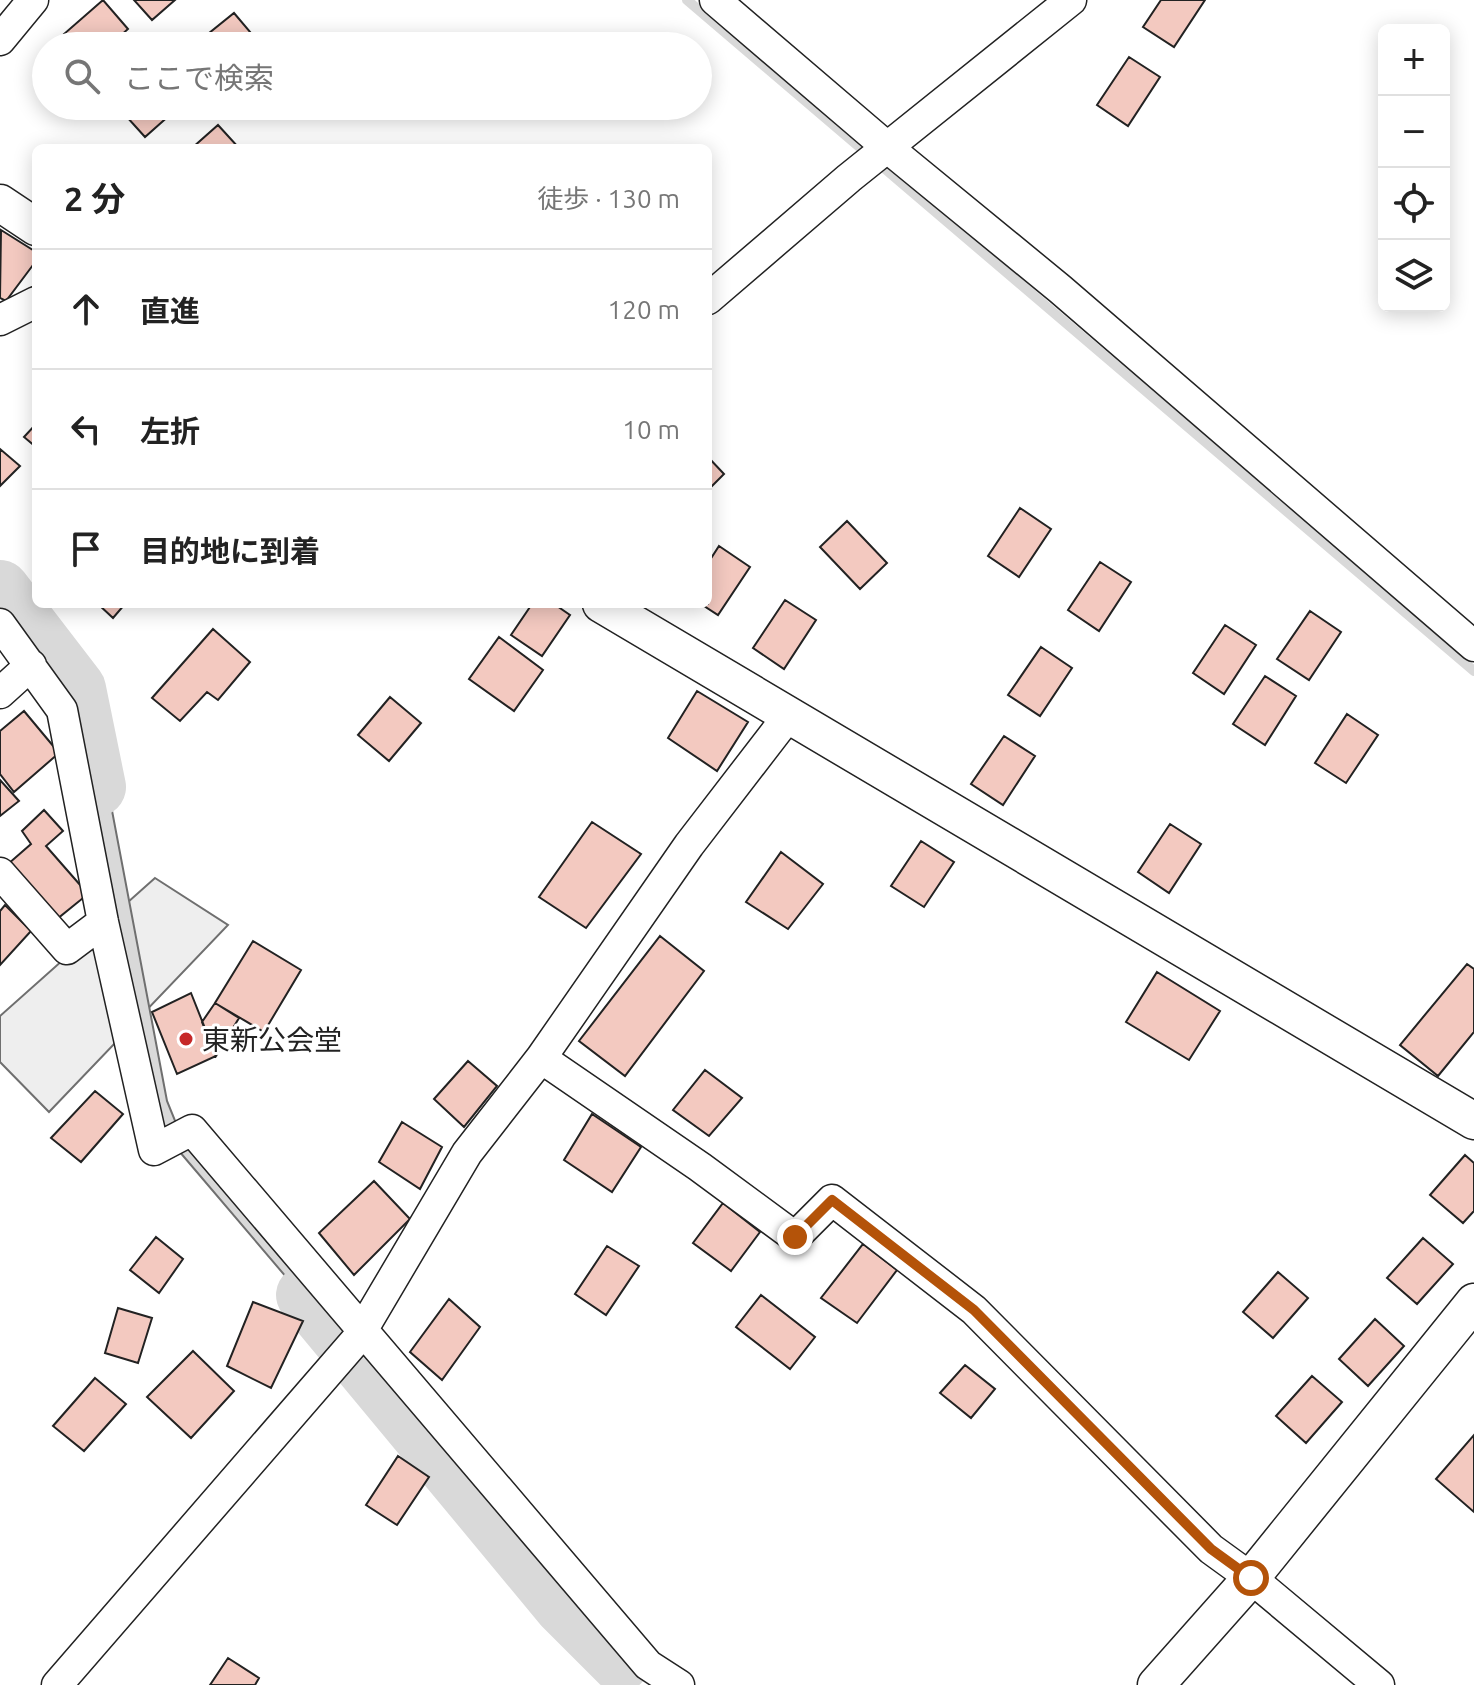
<!DOCTYPE html>
<html lang="ja">
<meta charset="utf-8">
<style>
body{margin:0;font-family:Ubuntu,"Noto Sans JP",sans-serif;background:#f2f2f2;color:#222}
.controls{position:absolute;right:24px;top:24px;display:grid;overflow:hidden;border-radius:12px;box-shadow:0 4px 20px #0003}
.controls button{width:72px;height:72px;display:grid;place-items:center;padding:0;border:0;border-bottom:2px solid #e0e0e0;background:#fff;color:#222;font:40px sans-serif}
.stop{position:absolute;width:24px;height:24px;margin:-18px;border:6px solid #b45309;border-radius:50%;background:#fff}
.stop.end{background:#b45309;border-color:#fff;box-shadow:0 2px 8px #0008}
.list{margin:0;padding:0;list-style:none}
h2{display:flex;justify-content:space-between;align-items:center;height:104px;margin:0;padding:0 32px;font-size:34px}
h2 small{font-size:26px;font-weight:400;color:#767676}
.list li{display:grid;grid-template-columns:52px 1fr auto;gap:24px;align-items:center;box-sizing:border-box;height:120px;padding:0 32px;border-top:2px solid #e0e0e0}
.list b{display:block;font-size:30px;white-space:nowrap}
.list em{font-size:26px;font-style:normal;color:#767676}
.icon{flex:none;width:44px;height:44px;fill:none;stroke:currentColor;stroke-width:2;stroke-linecap:round;stroke-linejoin:round}
.map{position:relative;flex:none;width:1474px;height:1685px;overflow:hidden}
.search{position:absolute;background:#fff;box-shadow:0 4px 20px #0003;left:32px;top:32px;width:680px;height:88px;display:flex;align-items:center;gap:20px;box-sizing:border-box;padding:0 28px;border-radius:44px;color:#767676;font-size:30px}
.panel{position:absolute;background:#fff;box-shadow:0 4px 20px #0003;left:32px;top:144px;width:680px;height:464px;border-radius:12px}
.map>svg:first-child{display:block}
.green{fill:#eee;stroke:#6f6f6f;stroke-width:2}
.water{fill:#d9d9d9;stroke:#6f6f6f;stroke-width:2}
.lines{fill:none;stroke-linecap:round;stroke-linejoin:round}
.stream{stroke:#d9d9d9;stroke-width:10}
.river{stroke:#d9d9d9;stroke-width:60}
.building{fill:#f3c9c0;stroke:#222;stroke-width:2}
.minor-casing{stroke:#222;stroke-width:33}
.tertiary-casing{stroke:#222;stroke-width:39}
.minor{stroke:#fff;stroke-width:30}
.tertiary{stroke:#fff;stroke-width:36}
.route{stroke:#b45309;stroke-width:10}
.poi-dot{fill:#c62828;stroke:#fff;stroke-width:3}
.labels{text-anchor:middle;dominant-baseline:central;stroke-width:6;stroke-linejoin:round;paint-order:stroke}
.poi-label{font-size:28px;fill:#222;stroke:#fff;text-anchor:start}
</style>
<div class="map">
<svg width="1474" height="1685" viewBox="0 0 1474 1685">
<rect width="100%" height="100%" fill="#fff"/>
<path class="green" d="M155,878L228,925L49,1112L0,1062V1016Z"/>
<path class="water" d="M92,705L167,1101L184,1143L345,1331L338,1338L179,1151L148,1121L68,711Z"/>
<g class="lines">
<path class="stream" d="M687,0L1474,671"/>
<path class="river" d="M0,590L76,689L96,787
M306,1295L564,1606L620,1662"/>
</g>
<path class="building" d="M103,0L128,29L109,46H74L64,34Z
M134,0H175L152,20Z
M1161,0H1205L1174,47L1143,27Z
M234,13L262,46H193Z
M1129,57L1160,77L1128,126L1097,105Z
M117,106H180L145,137Z
M218,125L239,148H192Z
M1,230L36,252V261L6,301L0,298Z
M36,424V447L24,437Z
M0,449L20,466L0,486Z
M708,457L724,474L708,490Z
M1020,508L1051,529L1019,577L988,556Z
M847,521L887,563L860,589L820,547Z
M719,546L750,567L718,615L701,604H708V563Z
M1100,562L1131,582L1099,631L1068,610Z
M785,600L816,620L784,669L753,648Z
M98,604H125L113,618Z
M532,604H554L570,615L542,656L511,635Z
M1310,611L1341,632L1309,680L1277,659Z
M1225,625L1256,645L1224,694L1193,673Z
M213,629L250,662L218,700L207,692L180,721L152,698Z
M499,637L543,670L514,711L469,679Z
M1041,647L1072,668L1040,716L1008,695Z
M1265,676L1296,696L1265,745L1233,724Z
M697,691L748,722L717,771L668,738Z
M390,697L421,723L389,761L358,735Z
M24,711L59,753L14,792L0,774V731Z
M1347,714L1378,735L1346,783L1315,763Z
M1004,736L1035,756L1003,805L971,784Z
M0,780L19,801L0,816Z
M44,810L63,831L46,846L88,894L57,919L8,864L31,844L22,831Z
M592,822L641,854L586,928L539,897Z
M1170,824L1201,844L1169,893L1138,872Z
M921,841L954,862L924,907L891,886Z
M781,852L823,884L788,929L746,902Z
M5,905L31,931L0,965V911Z
M660,936L704,971L625,1076L579,1041Z
M253,941L301,970L264,1032L215,1003Z
M1467,964L1474,969V1032L1438,1076L1400,1045Z
M1157,972L1220,1011L1189,1060L1126,1022Z
M191,993L216,1056L177,1074L152,1012Z
M215,1003L239,1018L216,1056L202,1022Z
M468,1061L497,1086L464,1127L434,1099Z
M705,1070L742,1098L709,1136L673,1110Z
M95,1091L123,1114L81,1162L51,1138Z
M592,1114L641,1147L612,1192L564,1160Z
M402,1122L442,1147L420,1189L379,1162Z
M1465,1155L1474,1163V1211L1463,1223L1430,1195Z
M374,1181L410,1219L354,1275L319,1233Z
M723,1203L760,1232L731,1271L693,1243Z
M156,1237L183,1259L159,1293L130,1270Z
M1423,1238L1453,1264L1417,1304L1387,1278Z
M863,1244L897,1270L857,1323L821,1298Z
M607,1246L639,1266L606,1315L575,1294Z
M1278,1272L1308,1298L1273,1338L1243,1312Z
M761,1295L815,1337L790,1369L736,1327Z
M449,1299L480,1327L442,1380L410,1352Z
M253,1302L303,1321L271,1388L227,1366Z
M118,1308L152,1318L138,1363L105,1353Z
M1375,1319L1404,1346L1368,1386L1339,1359Z
M193,1351L234,1391L191,1438L147,1397Z
M965,1365L995,1389L971,1418L940,1393Z
M1312,1376L1342,1402L1306,1443L1276,1416Z
M95,1378L126,1404L84,1451L53,1426Z
M1474,1435V1512L1436,1479Z
M398,1456L429,1477L397,1525L366,1505Z
M228,1658L259,1678L255,1685H210Z"/>
<g class="lines">
<defs>
<path id="minor" d="M715,0L888,148L1060,289L1474,646
M0,40L33,0
M708,299L849,178L1071,0
M0,320L36,302
M0,624L62,710L103,922L154,1150L192,1130L648,1665L679,1685
M0,693L31,665
M0,873L67,949L103,922
M541,1058L700,1167L795,1237L832,1200L974,1310L1211,1549L1251,1578L1379,1685
M57,1685L357,1339L467,1153L541,1058L689,845L789,715"/>
<path id="tertiary" d="M0,203L36,227
M601,604L1474,1121
M1156,1685L1251,1578L1474,1302"/>
</defs>
<use href="#minor" class="minor-casing"/>
<use href="#tertiary" class="tertiary-casing"/>
<use href="#minor" class="minor"/>
<use href="#tertiary" class="tertiary"/>
</g>
<g class="lines">
<path class="route" d="M795,1237L832,1200L974,1310L1211,1549L1251,1578"/>
</g>
<circle class="poi-dot" cx="186" cy="1039" r="8"/>
<g class="labels">
<g class="poi-label">
<text x="202" y="1039">東新公会堂</text>
</g>
</g>
</svg>
<div class="controls">
<button>+</button>
<button>−</button>
<button><svg class="icon" aria-label="locate" viewBox="0 0 24 24"><circle cx="12" cy="12" r="6"/><path d="M12 2v4M12 18v4M2 12h4M18 12h4"/></svg></button>
<button><svg class="icon" aria-label="layers" viewBox="0 0 24 24"><path d="M12 4l9 5-9 5-9-5zM3 14l9 5 9-5"/></svg></button>
</div>
<div class="stop" style="left:1251px;top:1578px"></div>
<div class="stop end" style="left:795px;top:1237px"></div>
<div class="search"><svg class="icon" aria-label="search" viewBox="0 0 24 24"><circle cx="10" cy="10" r="6"/><path d="M15 15l6 6"/></svg>ここで検索</div>
<section class="panel">
<h2>2 分<small>徒歩 · 130 m</small></h2>
<ul class="list">
<li><svg class="icon" aria-label="ahead" viewBox="0 0 24 24"><path d="M12 20V5M6 11l6-6 6 6"/></svg><div><b>直進</b></div><em>120 m</em></li>
<li><svg class="icon" aria-label="left" viewBox="0 0 24 24"><path d="M17 20v-9H6M10 6l-5 5 5 5"/></svg><div><b>左折</b></div><em>10 m</em></li>
<li><svg class="icon" aria-label="arrive" viewBox="0 0 24 24"><path d="M6 21V4h12l-3 4 3 4H6"/></svg><div><b>目的地に到着</b></div></li>
</ul>
</section>
</div>
